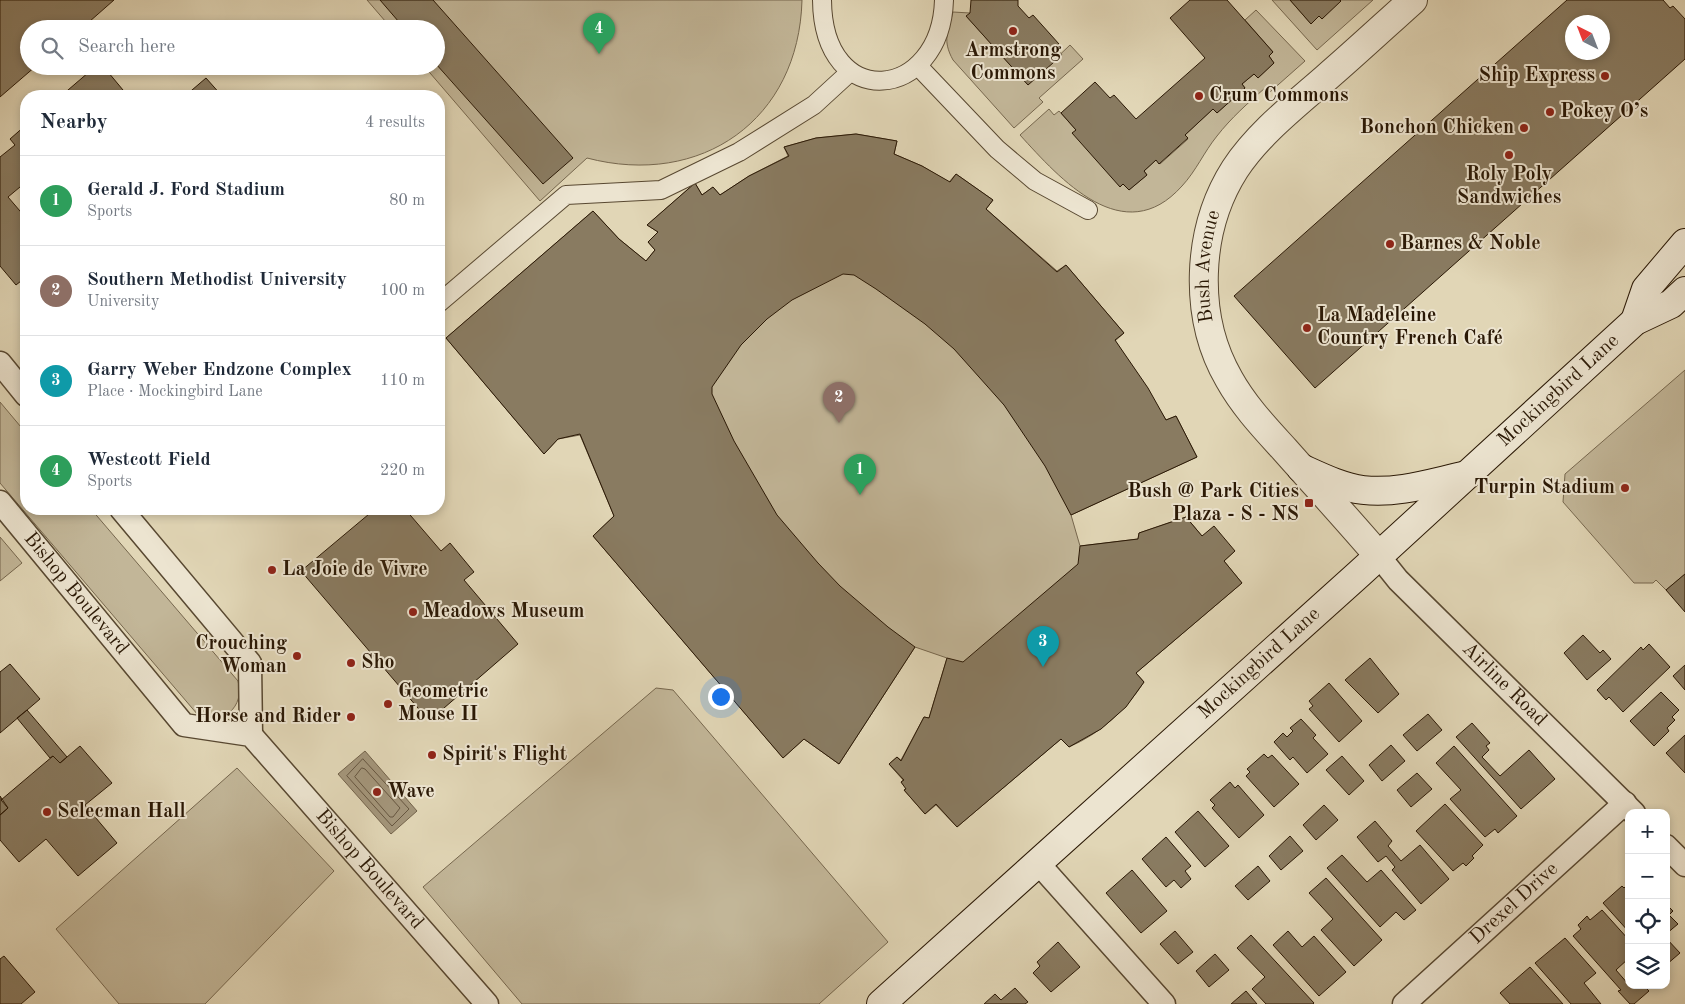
<!DOCTYPE html>
<meta charset="utf-8">
<style>
body{margin:0;font-family:"Old Standard TT",serif;background:#f6f6f7;color:#1f2937}
.controls{position:absolute;right:15px;bottom:15px;display:grid;overflow:hidden;border-radius:10px;box-shadow:0 2px 8px #0003}
.controls button{width:45px;height:45px;display:grid;place-items:center;padding:0;border:0;border-bottom:1px solid #e0e1e3;background:#fff;color:#1f2937;font:25px sans-serif}
.compass{position:absolute;left:1565px;top:15px;width:45px;height:45px;border-radius:50%;background:#fff;box-shadow:0 2px 8px #0003;rotate:318deg}
.you{position:absolute;left:720px;top:696px;width:18px;height:18px;margin:-12px;border:4px solid #fff;border-radius:50%;background:#1a73e8;box-shadow:0 0 0 8px #1a73e833}
.badge{display:grid;place-items:center;width:32px;height:32px;border-radius:50%;background:#0b8043;color:#fff;font-size:16px;font-weight:700}
.pin{position:absolute;translate:-50% -41px;filter:drop-shadow(0 1px 2px #0008)}
.pin::after{content:'';position:absolute;top:26px;width:18px;height:15px;background:inherit;clip-path:polygon(0 0,100% 0,50% 100%)}
.list{margin:0;padding:0;list-style:none}
h2{display:flex;justify-content:space-between;align-items:center;height:65px;margin:0;padding:0 20px;font-size:21px}
h2 small{font-size:16px;font-weight:400;color:#747a83}
.list li{display:grid;grid-template-columns:32px 1fr auto;gap:15px;align-items:center;box-sizing:border-box;height:90px;padding:0 20px;border-top:1px solid #e0e1e3}
.list b{display:block;font-size:19px;white-space:nowrap}
.list p{margin:0;font-size:16px;white-space:nowrap;color:#747a83}
.list em{font-size:16px;font-style:normal;color:#747a83}
.icon{flex:none;width:28px;height:28px;fill:none;stroke:currentColor;stroke-width:2;stroke-linecap:round;stroke-linejoin:round}
.map{position:relative;flex:none;width:1685px;height:1004px;overflow:hidden}
.search{position:absolute;background:#fff;box-shadow:0 2px 8px #0003;left:20px;top:20px;width:425px;height:55px;display:flex;align-items:center;gap:12px;box-sizing:border-box;padding:0 18px;border-radius:28px;color:#747a83;font-size:19px}
.panel{position:absolute;background:#fff;box-shadow:0 2px 8px #0003;left:20px;top:90px;width:425px;height:425px;border-radius:20px}
.map>svg:first-child{display:block}
.green{fill:#c2b698;stroke:#76674e}
.water{fill:#a3957a;stroke:#73634b}
.lines{fill:none;stroke-linecap:round;stroke-linejoin:round}
.shore{stroke:#665640;stroke-width:1}
.building{fill:#897b61;stroke:#2a1805;fill-rule:evenodd}
.pedestrian-casing{stroke:#584831;stroke-width:20}
.minor-casing{stroke:#584831;stroke-width:25}
.tertiary-casing{stroke:#584831;stroke-width:30}
.secondary-casing{stroke:#2a1805;stroke-width:30}
.pedestrian{stroke:#ece4d0;stroke-width:18}
.minor{stroke:#ece4d0;stroke-width:22}
.tertiary{stroke:#ece4d0;stroke-width:28}
.secondary{stroke:#ece4d0;stroke-width:28}
.poi-dot{fill:#8f2418;stroke:#ece4d0;stroke-width:2}
.labels{text-anchor:middle;dominant-baseline:central;stroke-width:4;stroke-linejoin:round;paint-order:stroke}
.poi-label{font-size:20px;font-weight:bold;fill:#2a1805;stroke:#ece4d0;text-anchor:start}
.street-label{font-size:20px;fill:#2a1805;stroke:#ece4d0}
</style>
<div class="map">
<svg width="1685" height="1004" viewBox="0 0 1685 1004">
<rect width="100%" height="100%" fill="#e1d6b6"/>
<filter id="stains"><feTurbulence type="fractalNoise" baseFrequency=".004" numOctaves="4"/><feColorMatrix values="0 0 0 0 .2 0 0 0 0 .09 0 0 0 0 .02 0 0 0 .5 -.17"/></filter>
<radialGradient id="worn" r=".72"><stop offset=".6" stop-color="#630" stop-opacity="0"/><stop offset="1" stop-color="#630" stop-opacity=".3"/></radialGradient>
<path class="green" d="M367,0H802C799,120 701,188 587,158L540,201L424,66H436V29H392Z
M1272,0H1290L1311,24L1319,16L1322,19L1340,0H1373L1317,50Z
M1256,10L1305,61L1270,92L1265,88C1248,103 1231,118 1217,136C1204,152 1196,171 1182,186C1124,251 1060,179 1020,135L1049,109L1054,115L1059,111L1076,130L1073,133L1129,190L1147,175L1144,171L1156,160L1160,164L1188,139L1185,135L1213,109L1217,113L1245,88L1242,84L1254,74L1258,78L1274,63L1269,56L1273,52L1245,20Z
M953,12L970,13L967,17L1028,85L1070,45L1083,59L1039,98L1043,102L1014,128L953,60C942,40 948,32 953,12Z
M856,134L897,141L894,154L922,166L949,182L956,174L993,200L986,209L1057,271L1066,265L1124,333L1115,341L1166,420L1176,416L1197,457L1071,515L1080,546L1138,539L1139,533L1186,517L1202,536L1235,551L1224,561L1242,583L1136,673L1144,682C1125,711 1101,733 1069,747L1061,739L957,827L936,805L925,814L904,790L906,788L901,782L903,780L889,764L897,757L901,760L924,717L929,718L947,658L915,647L839,764L804,739L783,758L593,536L614,516L580,435L558,439L544,454L446,338L593,211L619,239L646,261L655,250L648,242L658,232L647,225L695,183L702,195L713,187L720,195L749,176L788,156L784,147L816,138Z
M1685,370V574L1666,590L1656,580L1653,583H1634L1563,502L1565,474Z
M0,402L26,433V509H91L238,681C245,707 223,726 198,715L0,483Z
M0,537L22,563L0,581Z
M656,688L673,690L888,942L819,1004H522L423,887Z
M237,768L334,871L205,1004H119L56,929Z"/>
<path class="water" d="M365,751L417,811L391,834L338,774Z"/>
<g class="lines">
<path class="shore" d="M363,759L409,809L392,826L347,776Z
M362,768L365,769L400,808L393,817H390L355,777Z"/>
</g>
<path class="building" d="M0,0H114L81,29H29V66H36L0,97Z
M380,0H433L573,158L543,184L436,64V29H405Z
M971,0H1018V6L1029,18L1033,15L1059,44L1055,47L1062,55L1028,85L966,16L970,13Z
M1190,0H1227L1273,52L1269,56L1274,63L1258,78L1254,74L1242,84L1245,88L1217,113L1213,109L1185,135L1188,138L1159,164L1156,160L1144,171L1147,175L1129,190L1123,184L1120,187L1072,133L1076,130L1061,113L1095,82L1110,98L1114,95L1136,119L1205,58L1170,18Z
M1290,0H1340L1341,1L1322,19L1319,16L1311,24Z
M1567,0H1663L1670,8L1673,6L1685,19V59L1315,388L1234,296ZM1572,22H1602V52H1572Z
M96,66H103L128,96H61Z
M206,78L222,96H185Z
M26,125V182L8,197L26,218V277L16,285L0,266V157L15,145L10,139Z
M856,134L897,141L894,154L922,166L950,182L956,174L993,200L986,209L1057,272L1066,265L1124,333L1115,340L1148,388L1166,420L1176,416L1197,457L1071,515L1045,466L1004,405L954,349L925,324L876,289L854,275L843,274L792,300L767,319L741,345L712,387V394L734,441L777,515L818,563L840,586L888,627L915,647L839,764L804,739L783,758L593,536L614,516L580,434L558,439L544,454L446,338L593,211L619,239L646,261L655,250L648,242L658,232L647,225L695,183L702,195L713,187L720,195L749,176L789,156L784,147L816,138Z
M375,509H405L441,551L450,543L474,572L464,580L518,644L429,721L301,571Z
M1186,517L1202,536L1214,526L1235,551L1224,561L1242,583L1136,673L1144,682L1126,707L1101,729L1069,747L1061,739L957,827L936,804L925,814L904,790L906,789L901,782L904,780L889,764L897,757L901,761L924,717L929,718L947,658L963,662L1078,564L1080,546L1138,539L1139,533Z
M1685,574V612L1666,590Z
M1583,635L1600,653L1603,650L1611,659L1587,680L1564,653Z
M1649,644L1670,667L1623,712L1609,697L1606,700L1597,690L1641,647L1643,650Z
M1370,658L1399,694L1378,713L1345,680Z
M10,664L40,699L0,733V672Z
M1685,665V690L1673,676Z
M1329,683L1362,721L1339,742L1309,709L1313,706L1309,701Z
M1661,692L1679,710L1672,717L1675,720L1667,728L1669,731L1654,746L1630,721Z
M27,710L67,757L60,763L53,756L50,758L17,718Z
M1428,714L1442,730L1417,751L1403,735Z
M1301,719L1316,735L1313,738L1328,754L1307,773L1293,757L1290,760L1274,742L1283,733L1287,737L1293,731L1290,728Z
M1472,723L1490,743L1486,746L1489,750L1482,757L1500,776L1529,750L1555,779L1521,809L1456,737Z
M1685,735V773L1666,753Z
M1391,745L1405,761L1382,781L1369,765Z
M80,746L112,783L85,805L117,843L78,876L46,839L19,862L0,840V815L8,808L1,800L53,756L60,763Z
M1454,746L1517,816L1498,833L1495,829L1485,837L1450,799L1461,790L1436,763Z
M1264,754L1268,758L1272,755L1299,784L1274,807L1246,776L1250,772L1247,769Z
M1342,756L1364,781L1349,795L1326,770Z
M1417,773L1432,789L1411,807L1397,790Z
M1230,782L1235,788L1238,785L1264,815L1239,838L1212,808L1215,805L1210,800Z
M0,796L8,808L0,815Z
M1445,804L1483,845L1472,856L1474,858L1466,866L1463,863L1453,871L1416,831Z
M1324,805L1338,820L1316,840L1303,825Z
M1198,811L1229,846L1205,867L1175,832Z
M1375,821L1392,841L1388,846L1401,861L1420,845L1449,879L1421,904L1392,870L1395,867L1386,856L1378,862L1357,837Z
M1290,836L1303,851L1281,870L1269,856Z
M1166,837L1191,866L1185,871L1191,879L1181,888L1174,880L1166,887L1142,859Z
M1342,855L1367,882L1381,870L1416,910L1404,920L1396,912L1380,927L1327,868Z
M1258,866L1270,881L1248,900L1235,886Z
M1132,870L1167,911L1141,933L1106,893Z
M1326,878L1382,940L1354,966L1321,930L1333,919L1309,893Z
M1629,883V932L1603,903L1622,886L1624,888Z
M1666,904L1673,911L1669,915L1678,924L1666,934Z
M1602,910L1629,940V958L1616,970L1629,985H1643L1649,991L1634,1004H1630L1618,991L1621,990L1573,936L1581,929L1578,925L1587,916L1590,920Z
M1175,931L1193,952L1178,964L1160,944Z
M1288,931L1302,947L1314,936L1346,972L1319,996L1273,945Z
M1251,935L1314,1003L1313,1004H1266L1252,989L1265,977L1237,948Z
M1565,938L1596,973L1584,983L1601,1004H1571L1535,963Z
M1666,938L1680,953L1666,965Z
M1058,942L1080,967L1051,992L1033,973L1040,966L1037,962Z
M1215,954L1229,970L1209,987L1196,971Z
M4,956L35,992L21,1004H0V959Z
M1530,967L1563,1004H1510L1500,993Z
M1015,988L1028,1002L1025,1004H984L995,994L1001,1000Z
M1246,991L1257,1004H1231Z"/>
<g class="lines">
<defs>
<path id="pedestrian" d="M822,0C823,114 941,101 944,0
M918,66L997,149L1035,181L1088,210
M439,303L566,195L661,190L739,152L814,105L850,72"/>
<g id="minor">
<path d="M0,363L26,395"/>
<path id="s1" d="M0,502L184,725L251,735L487,1004"/>
<path d="M121,509L250,663L251,735"/>
<path id="s2" d="M1378,555L1398,580L1634,813"/>
<path d="M1666,846L1685,865"/>
<path d="M1038,863L1164,1004"/>
<path id="s3" d="M1404,1004L1625,803"/>
</g>
<g id="tertiary">
<path id="s4" d="M1378,555C1348,520 1316,485 1285,450C1265,428 1244,406 1229,379C1193,317 1196,230 1235,169C1258,134 1294,106 1326,78C1355,53 1384,26 1413,0"/>
</g>
<g id="secondary">
<path d="M1635,321L1646,289L1685,243"/>
<path d="M1301,468C1321,477 1341,487 1363,490C1397,494 1431,483 1463,476"/>
<path id="s5" d="M881,1004L1360,573L1635,321L1671,304L1685,291"/>
</g>
</defs>
<use href="#pedestrian" class="pedestrian-casing"/>
<use href="#minor" class="minor-casing"/>
<use href="#tertiary" class="tertiary-casing"/>
<use href="#secondary" class="secondary-casing"/>
<use href="#pedestrian" class="pedestrian"/>
<use href="#minor" class="minor"/>
<use href="#tertiary" class="tertiary"/>
<use href="#secondary" class="secondary"/>
</g>
<g class="poi-dot">
<circle cx="1013" cy="31" r="5"/>
<circle cx="1605" cy="76" r="5"/>
<circle cx="1199" cy="96" r="5"/>
<circle cx="1550" cy="112" r="5"/>
<circle cx="1524" cy="128" r="5"/>
<circle cx="1509" cy="155" r="5"/>
<circle cx="1390" cy="244" r="5"/>
<circle cx="1307" cy="328" r="5"/>
<circle cx="1625" cy="488" r="5"/>
<rect x="1304" y="498" width="10" height="10" rx="2.5"/>
<circle cx="272" cy="570" r="5"/>
<circle cx="413" cy="612" r="5"/>
<circle cx="297" cy="656" r="5"/>
<circle cx="351" cy="663" r="5"/>
<circle cx="388" cy="704" r="5"/>
<circle cx="351" cy="717" r="5"/>
<circle cx="432" cy="755" r="5"/>
<circle cx="377" cy="792" r="5"/>
<circle cx="47" cy="812" r="5"/>
</g>
<g class="labels">
<g class="poi-label">
<text x="1013" y="51" text-anchor="middle">Armstrong<tspan x="1013" dy="23">Commons</tspan></text>
<text x="1595" y="76" text-anchor="end">Ship Express</text>
<text x="1209" y="96">Crum Commons</text>
<text x="1560" y="112">Pokey O’s</text>
<text x="1514" y="128" text-anchor="end">Bonchon Chicken</text>
<text x="1509" y="175" text-anchor="middle">Roly Poly<tspan x="1509" dy="23">Sandwiches</tspan></text>
<text x="1400" y="244">Barnes &amp; Noble</text>
<text x="1317" y="316">La Madeleine<tspan x="1317" dy="23">Country French Café</tspan></text>
<text x="1615" y="488" text-anchor="end">Turpin Stadium</text>
<text x="1299" y="492" text-anchor="end">Bush @ Park Cities<tspan x="1299" dy="23">Plaza - S - NS</tspan></text>
<text x="282" y="570">La Joie de Vivre</text>
<text x="423" y="612">Meadows Museum</text>
<text x="287" y="644" text-anchor="end">Crouching<tspan x="287" dy="23">Woman</tspan></text>
<text x="361" y="663">Sho</text>
<text x="398" y="692">Geometric<tspan x="398" dy="23">Mouse II</tspan></text>
<text x="341" y="717" text-anchor="end">Horse and Rider</text>
<text x="442" y="755">Spirit's Flight</text>
<text x="387" y="792">Wave</text>
<text x="57" y="812">Selecman Hall</text>
</g>
<g class="street-label">
<text stroke="none"><textPath href="#s4" startOffset="348">Bush Avenue</textPath></text>
<text stroke="none"><textPath href="#s5" startOffset="914">Mockingbird Lane</textPath></text>
<text stroke="none"><textPath href="#s1" startOffset="119">Bishop Boulevard</textPath></text>
<text stroke="none"><textPath href="#s5" startOffset="509">Mockingbird Lane</textPath></text>
<text stroke="none"><textPath href="#s2" startOffset="181">Airline Road</textPath></text>
<text stroke="none"><textPath href="#s1" startOffset="536">Bishop Boulevard</textPath></text>
<text stroke="none"><textPath href="#s3" startOffset="149">Drexel Drive</textPath></text>
</g>
</g>
<rect width="100%" height="100%" filter="url(#stains)"/>
<rect width="100%" height="100%" fill="url(#worn)"/>
</svg>
<div class="controls">
<button>+</button>
<button>−</button>
<button><svg class="icon" aria-label="locate" viewBox="0 0 24 24"><circle cx="12" cy="12" r="6"/><path d="M12 2v4M12 18v4M2 12h4M18 12h4"/></svg></button>
<button><svg class="icon" aria-label="layers" viewBox="0 0 24 24"><path d="M12 4l9 5-9 5-9-5zM3 14l9 5 9-5"/></svg></button>
</div>
<svg class="compass" viewBox="-18 -18 36 36"><path d="M0-13l5 13h-10z" fill="#e53935"/><path d="M0 13l5-13h-10z" fill="#747a83"/></svg>
<div class="you"></div>
<div class="pin badge" style="left:860px;top:495px;background:#2e9e5b">1</div>
<div class="pin badge" style="left:839px;top:423px;background:#8d6e63">2</div>
<div class="pin badge" style="left:1043px;top:667px;background:#0f9aa8">3</div>
<div class="pin badge" style="left:599px;top:54px;background:#2e9e5b">4</div>
<div class="search"><svg class="icon" aria-label="search" viewBox="0 0 24 24"><circle cx="10" cy="10" r="6"/><path d="M15 15l6 6"/></svg>Search here</div>
<section class="panel">
<h2>Nearby<small>4 results</small></h2>
<ul class="list">
<li><span class="badge" style="background:#2e9e5b">1</span><div><b>Gerald J. Ford Stadium</b><p>Sports</p></div><em>80 m</em></li>
<li><span class="badge" style="background:#8d6e63">2</span><div><b>Southern Methodist University</b><p>University</p></div><em>100 m</em></li>
<li><span class="badge" style="background:#0f9aa8">3</span><div><b>Garry Weber Endzone Complex</b><p>Place · Mockingbird Lane</p></div><em>110 m</em></li>
<li><span class="badge" style="background:#2e9e5b">4</span><div><b>Westcott Field</b><p>Sports</p></div><em>220 m</em></li>
</ul>
</section>
</div>
